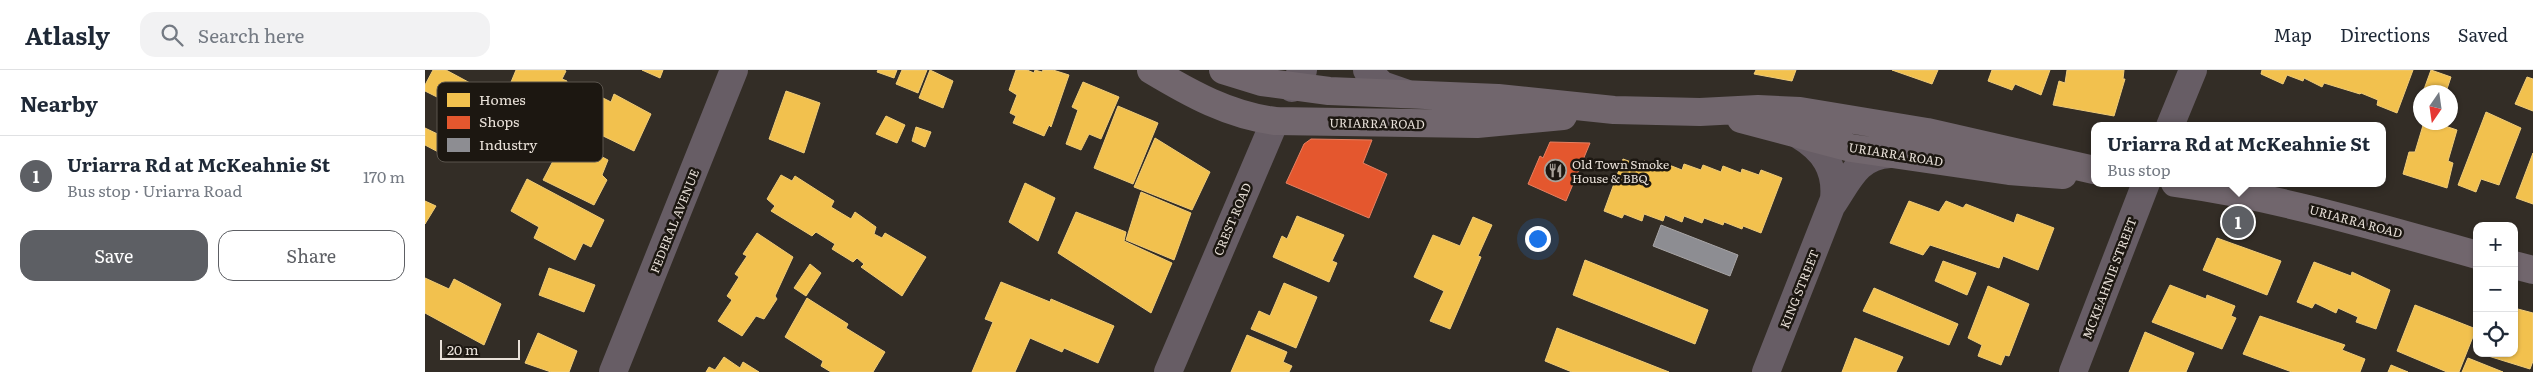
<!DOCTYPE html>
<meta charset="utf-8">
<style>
body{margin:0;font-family:Literata,serif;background:#f2f2f3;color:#1f2937}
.controls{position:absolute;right:15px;bottom:15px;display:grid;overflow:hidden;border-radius:10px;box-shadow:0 1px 4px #0004}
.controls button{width:45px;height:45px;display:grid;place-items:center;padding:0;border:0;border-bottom:1px solid #e0e1e3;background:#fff;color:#1f2937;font:25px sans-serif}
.compass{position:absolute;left:1988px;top:15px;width:45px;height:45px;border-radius:50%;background:#fff;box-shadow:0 1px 4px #0004;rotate:193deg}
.scale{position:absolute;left:15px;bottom:12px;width:80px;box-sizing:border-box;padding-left:5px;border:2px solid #e9e1d9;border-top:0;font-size:14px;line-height:18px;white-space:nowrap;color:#e9e1d9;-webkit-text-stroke:4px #1c1711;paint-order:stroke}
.you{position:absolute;left:1112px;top:168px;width:18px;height:18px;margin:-12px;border:4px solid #fff;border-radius:50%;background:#1a73e8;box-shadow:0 0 0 8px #1a73e833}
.badge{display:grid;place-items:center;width:32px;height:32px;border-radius:50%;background:#5d5f64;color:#fff;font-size:16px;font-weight:700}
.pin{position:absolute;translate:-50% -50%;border:2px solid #fff;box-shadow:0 1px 5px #0006}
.popup{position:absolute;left:1666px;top:52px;width:295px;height:65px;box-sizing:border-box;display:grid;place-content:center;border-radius:10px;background:#fff;filter:drop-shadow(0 1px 4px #0005);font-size:16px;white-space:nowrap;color:#747a83}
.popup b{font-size:19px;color:#1f2937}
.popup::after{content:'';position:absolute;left:50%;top:100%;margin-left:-10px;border:10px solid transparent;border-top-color:#fff}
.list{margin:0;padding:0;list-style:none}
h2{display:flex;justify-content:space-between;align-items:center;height:65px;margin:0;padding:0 20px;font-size:21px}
h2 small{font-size:16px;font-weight:400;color:#747a83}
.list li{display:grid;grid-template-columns:32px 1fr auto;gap:15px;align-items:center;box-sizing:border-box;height:80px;padding:0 20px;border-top:1px solid #e0e1e3}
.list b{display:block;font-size:19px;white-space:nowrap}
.list p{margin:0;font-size:16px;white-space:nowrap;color:#747a83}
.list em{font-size:16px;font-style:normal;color:#747a83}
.actions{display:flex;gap:10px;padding:15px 20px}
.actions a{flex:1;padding:11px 0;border:1px solid #5d5f64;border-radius:15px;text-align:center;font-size:18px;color:#5d5f64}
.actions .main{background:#5d5f64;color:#fff}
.icon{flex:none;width:28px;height:28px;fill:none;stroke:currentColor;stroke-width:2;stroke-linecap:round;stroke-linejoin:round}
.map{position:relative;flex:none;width:2108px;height:302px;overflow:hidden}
header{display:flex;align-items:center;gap:30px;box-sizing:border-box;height:70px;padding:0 25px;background:#fff;border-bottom:1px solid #e0e1e3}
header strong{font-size:24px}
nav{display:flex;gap:28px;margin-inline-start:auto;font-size:18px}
.search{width:350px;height:45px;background:#f2f2f3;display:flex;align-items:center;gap:12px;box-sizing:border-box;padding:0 18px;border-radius:15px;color:#747a83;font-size:19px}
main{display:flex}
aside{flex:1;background:#fff}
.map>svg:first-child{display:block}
.homes{fill:#f2c14e;stroke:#efcb78}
.shops{fill:#e4572e;stroke:#e68061}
.industry{fill:#8d8d92;stroke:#a9a6a7}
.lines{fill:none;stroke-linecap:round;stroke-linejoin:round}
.minor{stroke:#675d65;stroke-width:28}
.major{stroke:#71666d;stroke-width:28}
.labels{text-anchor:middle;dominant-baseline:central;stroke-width:5;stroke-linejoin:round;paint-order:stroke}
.street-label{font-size:12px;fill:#e9e1d9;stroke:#1c1711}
.poi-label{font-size:12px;fill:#e9e1d9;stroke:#1c1711;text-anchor:start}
.key{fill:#1c1711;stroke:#5a544d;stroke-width:1}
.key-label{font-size:14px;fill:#e9e1d9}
</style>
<header>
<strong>Atlasly</strong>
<div class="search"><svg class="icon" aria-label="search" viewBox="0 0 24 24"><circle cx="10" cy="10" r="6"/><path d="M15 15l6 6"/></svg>Search here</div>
<nav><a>Map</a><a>Directions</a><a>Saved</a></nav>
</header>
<main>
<aside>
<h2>Nearby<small></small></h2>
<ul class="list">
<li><span class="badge">1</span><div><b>Uriarra Rd at McKeahnie St</b><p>Bus stop · Uriarra Road</p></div><em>170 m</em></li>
</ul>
<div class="actions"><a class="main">Save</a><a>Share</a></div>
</aside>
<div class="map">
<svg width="2108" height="302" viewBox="0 0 2108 302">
<rect width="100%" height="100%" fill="#332d26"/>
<path class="homes" d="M8,0H21L60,21L51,38L26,34L0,21V15Z
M91,0H139L141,1L137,9L142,11L140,21L173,39L178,28L186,32L189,24L226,44L209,81L172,63L168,69L119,43L122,36L84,17Z
M217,0H238L235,8Z
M453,0H472L469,8L452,2Z
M477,0H502L493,23L471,14Z
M505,0L528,11L518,38L494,28Z
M591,0H602L609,3L610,0L617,2L618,0H628L644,5L626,57L624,55L619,66L588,53L591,46L585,43L592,25L584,20Z
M1331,0H1371L1367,11L1329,4Z
M1467,0H1513L1507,14Z
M1567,0H1625L1616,25L1590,14L1587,20L1563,11Z
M1642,0H1699L1698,9H1700L1689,46L1628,35L1634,11L1640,13Z
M1837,0H1988L1972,43L1952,35L1953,30L1936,23L1935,24L1899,13L1897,17L1879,8L1878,11L1862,5L1858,14L1836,4Z
M2006,0L2026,7L2021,22H1998Z
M2102,7L2108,9V41L2090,34Z
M658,12L694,27L676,69L664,64L656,80L641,74L653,40L647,37Z
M361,21L395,33L379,83L344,69Z
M693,36L733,53L708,114L669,98Z
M2061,42L2096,58L2074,115L2056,109L2051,122L2033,115Z
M461,46L480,55L472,73L451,64Z
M1999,52H2008L2032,60L2023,91L2028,93L2022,118L1978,104L1984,82H1990Z
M491,57L506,62L500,77L487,71Z
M0,58L25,70L19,85L0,75Z
M136,65L183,90L177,105L182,110L169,135L118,110L128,91L123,89Z
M730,68L785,102L767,140L709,117Z
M2108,83V134L2091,128Z
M1198,89L1217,96L1219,91L1237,98L1239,93L1257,100L1259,94L1276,100L1278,95L1296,102L1298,96L1316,103L1317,99L1334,105L1336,100L1357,108L1336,163L1318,156L1317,159L1299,152L1298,155L1279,148L1277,153L1259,146L1257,152L1240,145L1238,151L1219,144L1217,151L1199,144L1197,148L1179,141Z
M356,105L367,111L370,106L409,131L406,137L426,149L430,142L451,157L449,164L457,168L460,163L501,187L477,226L436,197L439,194L432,188L428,192L407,179L410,174L391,162L387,166L346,141L350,136L342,129Z
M102,109L179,150L166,177L158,173L150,190L109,168L114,157L86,141Z
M600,113L630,128L613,171L584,152Z
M716,122L766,143L749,190L701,170Z
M0,131L11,136L0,154Z
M1484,131L1514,142L1521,131L1538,138L1541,134L1589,153L1592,144L1629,158L1613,200L1578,186L1574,198L1505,175L1498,185L1465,173Z
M651,142L701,162L699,171L747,193L726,243L633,183Z
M872,146L919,165L907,191L912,193L904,212L848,187L857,166L862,169Z
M1048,147L1067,155L1053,186L1056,187L1025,259L1005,251L1019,221L989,207L1008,165L1035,176Z
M332,163L368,187L350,226L352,229L339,249L331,246L317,266L293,251L307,230L302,226L314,207L310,204L322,186L318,184Z
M1792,168L1856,191L1842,225L1778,200Z
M1160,190L1283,240L1270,274L1148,225Z
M1518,191L1551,203L1542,225L1510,211Z
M1889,192L1926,206L1927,202L1965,220L1951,259L1931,252L1933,247L1913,238L1911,243L1890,233L1887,238L1872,232Z
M385,194L396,203L381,226L369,218Z
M124,198L170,215L159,242L114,225Z
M0,208L24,219L29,209L76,234L59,275L0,243Z
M576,212L625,232L626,229L689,256L673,293L639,278L637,282L605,268L590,302H547L568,252L560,249Z
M859,213L892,227L871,278L826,259L834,241L845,246Z
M1745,215L1781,229L1782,225L1810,236L1806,246L1811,248L1797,279L1727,252Z
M1563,216L1604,234L1584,286L1580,285L1576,295L1553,286L1557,275L1543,268Z
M1449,218L1533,254L1524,275L1438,241Z
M382,228L423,254L421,258L460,282L448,302H406L396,296L398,291L360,267Z
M1990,235L2051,259L2034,302H2022L1972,281Z
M2089,238L2108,243V291L2105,299L2060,285V283H2089Z
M1835,246L1920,275L1917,280L1940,289L1935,302H1867L1818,284Z
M1132,258L1244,302H1147L1120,291Z
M1720,262L1769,283L1761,302H1704Z
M113,263L152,281L144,302H126L100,293Z
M822,265L862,282L858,292L867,296L864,302H806Z
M1430,268L1478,287L1471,302H1417Z
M299,287L315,298L318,292L334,302H281L284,297L290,300Z
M2043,288L2078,302H2037Z
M1966,295L1983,302H1963Z"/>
<path class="shops" d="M886,69L947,70L938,93L962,104L944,148L861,113L879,74Z
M1125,72L1165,73L1141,131L1103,114L1115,86L1118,88Z"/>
<path class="industry" d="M1236,155L1313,185L1305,206L1228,176Z"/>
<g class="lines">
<path class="minor" d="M942,0L957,15L980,23
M867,18L878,0
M1745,56L1768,0
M1407,135C1424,110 1432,86 1465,84
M188,302L309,0
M743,302L850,51
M1341,302L1409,129C1412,99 1399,80 1374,65
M1648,302L1721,113"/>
<path class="major" d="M726,0C766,24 804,45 850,51L1052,54L1138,46
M798,0L837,12L904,21L1073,28L1189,40L1275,42L1333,39L1375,41L1502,62L1669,100
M1316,49L1426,78L1584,101L1638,105
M1750,113C1853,127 1952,157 2052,185
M2089,195L2108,200"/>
</g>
<defs>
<symbol id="restaurant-ring" viewBox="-11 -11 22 22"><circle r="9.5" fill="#1c1711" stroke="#a9a29a" stroke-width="1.5"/><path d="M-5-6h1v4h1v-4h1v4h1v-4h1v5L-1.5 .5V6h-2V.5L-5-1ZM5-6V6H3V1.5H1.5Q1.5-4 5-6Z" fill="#a9a29a"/></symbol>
</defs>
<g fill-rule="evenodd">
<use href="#restaurant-ring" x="1118" y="88" width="25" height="25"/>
</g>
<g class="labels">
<g class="street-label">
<text transform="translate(952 53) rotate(1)">URIARRA ROAD</text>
<text transform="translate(1471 84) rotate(9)">URIARRA ROAD</text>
<text transform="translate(807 149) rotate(-67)">CREST ROAD</text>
<text transform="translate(249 151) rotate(-68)">FEDERAL AVENUE</text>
<text transform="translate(1931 151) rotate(15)">URIARRA ROAD</text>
<text transform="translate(1684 208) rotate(-69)">MCKEAHNIE STREET</text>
<text transform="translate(1374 219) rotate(-68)">KING STREET</text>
</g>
<g class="poi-label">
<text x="1147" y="94">Old Town Smoke<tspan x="1147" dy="14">House &amp; BBQ</tspan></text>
</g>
</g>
<rect x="12" y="12" width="166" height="80" rx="8" class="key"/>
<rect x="22" y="23" width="23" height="14" fill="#f2c14e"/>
<rect x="22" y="46" width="23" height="13" fill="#e4572e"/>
<rect x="22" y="68" width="23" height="14" fill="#8d8d92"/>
<g class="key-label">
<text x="54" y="35">Homes</text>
<text x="54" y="57">Shops</text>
<text x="54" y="80">Industry</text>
</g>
</svg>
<div class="controls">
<button>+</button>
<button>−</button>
<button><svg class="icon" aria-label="locate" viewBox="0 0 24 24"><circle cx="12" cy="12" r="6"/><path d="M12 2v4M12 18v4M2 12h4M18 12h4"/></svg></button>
</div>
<svg class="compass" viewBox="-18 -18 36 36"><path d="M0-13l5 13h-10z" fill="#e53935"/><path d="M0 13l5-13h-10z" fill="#747a83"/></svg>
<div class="scale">20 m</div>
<div class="you"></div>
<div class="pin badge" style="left:1813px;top:152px">1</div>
<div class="popup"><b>Uriarra Rd at McKeahnie St</b>Bus stop</div>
</div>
</main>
